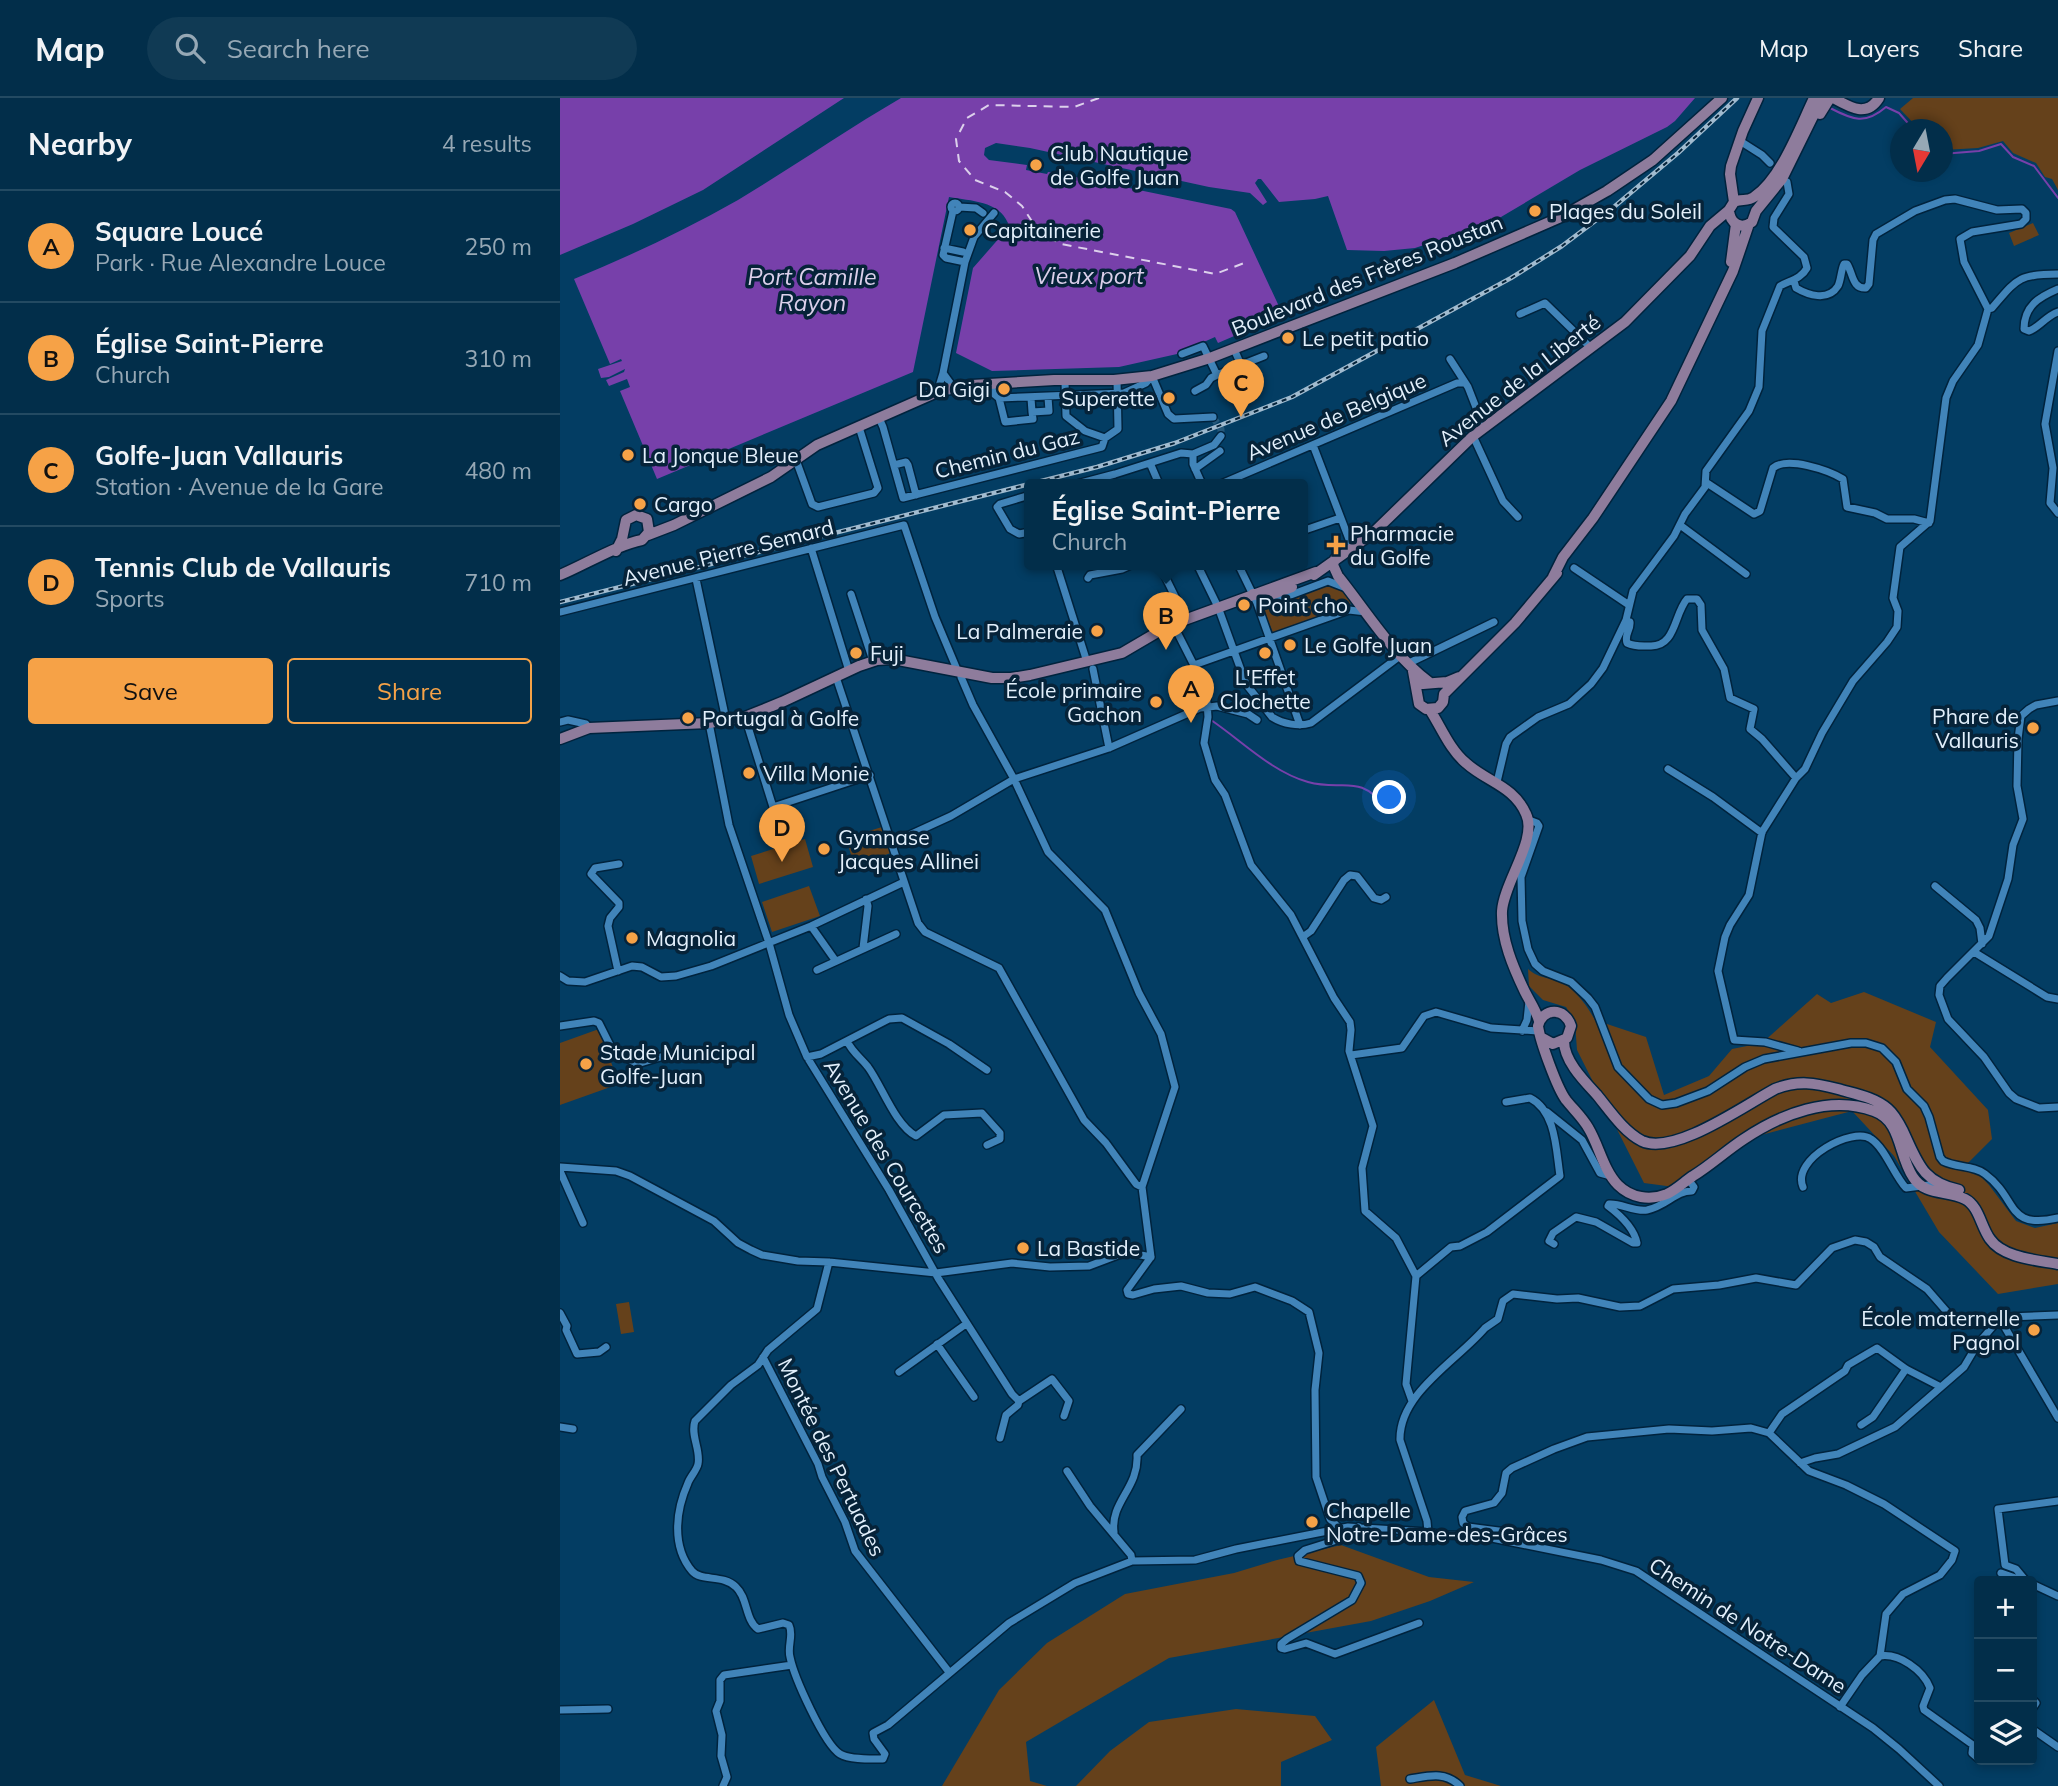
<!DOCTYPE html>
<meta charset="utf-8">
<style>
body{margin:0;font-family:Mulish,sans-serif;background:#103a54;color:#f1f3f6}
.controls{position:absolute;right:21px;bottom:21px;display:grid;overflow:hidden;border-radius:7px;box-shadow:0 4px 10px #0003}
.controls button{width:63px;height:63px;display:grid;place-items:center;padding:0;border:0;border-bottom:2px solid #234a62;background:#022e4a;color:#f1f3f6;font:35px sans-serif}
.compass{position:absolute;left:1330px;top:21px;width:63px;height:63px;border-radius:50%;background:#022e4a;box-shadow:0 4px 10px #0003;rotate:190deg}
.you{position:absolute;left:830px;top:700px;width:24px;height:24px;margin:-18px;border:5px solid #fff;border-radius:50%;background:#1a73e8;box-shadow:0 0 0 10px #1a73e833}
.badge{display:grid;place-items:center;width:46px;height:46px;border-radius:50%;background:#f6a247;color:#111;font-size:23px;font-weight:700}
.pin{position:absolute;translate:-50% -58px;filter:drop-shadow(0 2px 4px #0008)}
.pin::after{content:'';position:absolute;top:37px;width:24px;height:21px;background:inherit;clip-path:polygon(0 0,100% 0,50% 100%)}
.popup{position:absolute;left:464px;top:381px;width:284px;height:91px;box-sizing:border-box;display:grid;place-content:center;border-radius:7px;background:#022e4a;filter:drop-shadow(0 2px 5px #0005);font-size:23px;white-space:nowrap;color:#96a8b5}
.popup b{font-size:26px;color:#f1f3f6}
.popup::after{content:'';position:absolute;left:50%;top:100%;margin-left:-14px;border:14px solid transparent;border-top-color:#022e4a}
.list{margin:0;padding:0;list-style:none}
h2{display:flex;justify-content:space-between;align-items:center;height:91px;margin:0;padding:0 28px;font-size:30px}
h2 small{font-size:23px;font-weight:400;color:#96a8b5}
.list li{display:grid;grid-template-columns:46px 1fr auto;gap:21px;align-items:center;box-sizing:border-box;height:112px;padding:0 28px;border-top:2px solid #234a62}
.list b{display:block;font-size:26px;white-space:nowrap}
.list p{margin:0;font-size:23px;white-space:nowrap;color:#96a8b5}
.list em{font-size:23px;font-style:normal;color:#96a8b5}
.actions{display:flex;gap:14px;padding:21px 28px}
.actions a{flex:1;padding:16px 0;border:2px solid #f6a247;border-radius:7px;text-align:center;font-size:24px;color:#f6a247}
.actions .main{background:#f6a247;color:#111}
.icon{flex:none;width:38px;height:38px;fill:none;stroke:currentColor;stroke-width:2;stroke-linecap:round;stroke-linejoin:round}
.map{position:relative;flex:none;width:1498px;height:1688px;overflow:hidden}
header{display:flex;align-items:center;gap:42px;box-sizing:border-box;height:98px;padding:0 35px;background:#022e4a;border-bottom:2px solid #234a62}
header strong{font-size:33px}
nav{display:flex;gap:38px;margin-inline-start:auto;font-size:24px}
.search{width:490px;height:63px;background:#103a54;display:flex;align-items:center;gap:18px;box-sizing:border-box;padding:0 24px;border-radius:38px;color:#96a8b5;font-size:26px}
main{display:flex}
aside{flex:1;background:#022e4a}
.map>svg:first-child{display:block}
.green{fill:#65411b}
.water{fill:#7740aa}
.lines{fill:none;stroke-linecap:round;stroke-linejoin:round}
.stream{stroke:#7740aa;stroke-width:2}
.ferry{stroke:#dcd0eb;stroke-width:2;stroke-dasharray:9 7;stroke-linecap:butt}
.minor-tunnel{stroke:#25587a;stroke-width:7;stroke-dasharray:7 3.5;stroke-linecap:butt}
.minor-casing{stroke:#00233d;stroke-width:10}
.major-casing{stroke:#00233d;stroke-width:13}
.minor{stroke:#4184b9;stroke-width:7}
.major{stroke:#8e7c9c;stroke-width:10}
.rail-casing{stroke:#a1bbcf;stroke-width:4.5}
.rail{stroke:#062339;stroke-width:2;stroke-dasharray:5;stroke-linecap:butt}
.poi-dot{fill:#f6a247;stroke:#062339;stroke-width:2.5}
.labels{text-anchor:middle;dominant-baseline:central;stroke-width:7;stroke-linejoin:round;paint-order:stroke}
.poi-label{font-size:21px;fill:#e3f0fc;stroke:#062339;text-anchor:start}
.street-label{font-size:21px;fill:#e3f0fc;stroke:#062339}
.water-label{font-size:23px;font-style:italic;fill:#dcd0eb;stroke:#062339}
</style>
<header>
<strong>Map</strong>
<div class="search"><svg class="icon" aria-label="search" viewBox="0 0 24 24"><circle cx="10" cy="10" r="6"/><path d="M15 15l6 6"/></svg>Search here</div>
<nav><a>Map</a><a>Layers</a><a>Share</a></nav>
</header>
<main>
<aside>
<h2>Nearby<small>4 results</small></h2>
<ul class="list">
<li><span class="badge">A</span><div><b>Square Loucé</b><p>Park · Rue Alexandre Louce</p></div><em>250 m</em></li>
<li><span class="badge">B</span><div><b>Église Saint-Pierre</b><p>Church</p></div><em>310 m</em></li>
<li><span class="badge">C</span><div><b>Golfe-Juan Vallauris</b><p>Station · Avenue de la Gare</p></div><em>480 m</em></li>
<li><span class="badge">D</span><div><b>Tennis Club de Vallauris</b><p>Sports</p></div><em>710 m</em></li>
</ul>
<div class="actions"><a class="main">Save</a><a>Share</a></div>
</aside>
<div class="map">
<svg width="1498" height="1688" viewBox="0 0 1498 1688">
<rect width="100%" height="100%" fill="#033d63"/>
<path class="green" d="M1353,0H1498V92L1492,81L1485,79L1476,65L1453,55L1443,43L1418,50L1383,52L1382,32L1359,31L1340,11Z
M1473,125L1479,137L1454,148L1449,135Z
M770,485L781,489L791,503L790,507L713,535L703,510Z
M322,729L331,755L294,767L286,740Z
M245,741L253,769L199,786L191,758Z
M249,788L260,818L212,834L202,804Z
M968,871C980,881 986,878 1000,884C1014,889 1028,909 1035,922L1086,939L1104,997L1149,978L1172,951L1202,945L1257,896L1271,905L1304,894L1376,924L1370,949L1428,1012L1432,1041L1408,1065L1429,1087L1456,1123L1475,1130L1498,1125V1186L1438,1196L1379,1134L1334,1058L1292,1013L1190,1040L1114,1089L1084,1085L1017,952L1015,925L1006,909L983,902L969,888Z
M39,931L59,986L0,1007V945Z
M69,1204L74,1234L61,1236L56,1206Z
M781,1447L869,1479L914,1484L870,1503L811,1523L609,1560L466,1644L470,1683L487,1688H382L439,1592L487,1545L565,1496L674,1475L717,1462Z
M874,1602L905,1677L941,1688H821L816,1649Z
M676,1611L755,1618L772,1642L721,1664V1688H516L550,1653L589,1624Z"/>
<path class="water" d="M0,0H284L143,92L73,126L0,157Z
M341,0H1135L1115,23L1107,29L1020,72L941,119L900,135L855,150L824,153L787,152L768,98L755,101L719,104L701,81H698L695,85L707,104L703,107L690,95L649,89L470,50L436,45L425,50L424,57L429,62L467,67L466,72L487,76L488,74L501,76L671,111L675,114L723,217L658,245L655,239L617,256L559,269L432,273L396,255L413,170L441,138L448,125C439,103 411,103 389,99L353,274L97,381L60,293L70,289L67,281L49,288L46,282L64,274L65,271L49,279L41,280L38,271L62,263L61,261L50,266L14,181C70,158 125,132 178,102C233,69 286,32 341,0Z"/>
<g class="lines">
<path class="stream" d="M1270,10C1293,22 1305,27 1326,9L1339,15L1354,32
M1382,56L1419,53L1441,46L1453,59L1474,68L1498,100
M651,622C682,643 712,674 748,684C785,694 797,674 827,710"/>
<path class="ferry" d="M539,0L514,9L429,7L407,20L396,41L399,63L415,82L445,94L462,108L479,134L501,146L655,176L687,164"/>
<path class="minor-tunnel" d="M653,319L661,331V338"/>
<defs>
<path id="minor" d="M1180,43L1202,57L1210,65
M391 109a4 4 0 1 1 8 0a4 4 0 1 1-8 0Z
M399,109L416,110L423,115
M384,150L403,154
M405,164L414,139L434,115
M1234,183L1236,190C1248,197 1268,204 1278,188C1281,182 1281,172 1284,166H1287C1293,175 1292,191 1306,190L1309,186L1313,142L1316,136L1355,113L1385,102L1395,101L1437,112L1462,111L1466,115V121L1461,126L1412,134L1400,141L1404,164L1428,211
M1498,191C1479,199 1464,208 1464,231L1469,233C1480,229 1486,218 1498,214
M1428,211L1432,210C1457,181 1458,176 1498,176
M960,216L985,205L1031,250
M1498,253L1485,326L1493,370L1490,405L1498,415
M622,256L643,248L657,277L681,267L674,251
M890,261L908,289L924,330
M681,267L704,258
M383,275L405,164L386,160L383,157L393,113
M505,284L506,318L525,333L545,340
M432,286L434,296L439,300L564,295L586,285L592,278L608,316L614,321L653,319
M635,293L646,287L651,280L657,277
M384,297L380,285L383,275L391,286L389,293
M439,300L445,324L473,321L472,314
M471,300L472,314L489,313L488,299
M319,320L323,329L343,400L542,349L545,340
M913,338L943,403L958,419
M545,340L558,331L557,282
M753,347L792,449
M633,356V366L642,386
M236,362L252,406L258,409L314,395L318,390L299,329
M590,365L599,386
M334,367L346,364L348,367L356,397
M635,371L660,353
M1147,385L1194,416L1200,413L1213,370C1227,358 1268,372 1283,381L1287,409L1315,415L1327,421H1354L1369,425
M517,386L555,376L621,355L633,356L654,347L661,338
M661,386L897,285H904
M470,397L440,406L437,409L450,431L459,436L470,434
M1120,427L1186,476
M742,433L780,420
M251,450L289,573
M496,466L527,564
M599,466L626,521
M637,466L658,509L686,586L712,619C723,626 739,629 751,625L840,558
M678,466L697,505L740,627
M1014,470L1069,507
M528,480L530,477L562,471L573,466
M136,481L166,622
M291,496L313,563
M699,509L768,483L786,490
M0,514L344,427L375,519L396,569V574
M1066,522L1070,524C1071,532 1064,536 1067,545C1075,549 1082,548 1090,548C1116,549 1114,516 1127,501H1137L1141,507L1142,532L1164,571L1170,600L1194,611L1190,631L1202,641L1236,680
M613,526L646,591L648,619L644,645L655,682L665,697L691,767L731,817L774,900L790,924L791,932L789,953L813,1028L802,1070L805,1113L836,1140L856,1178L846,1286L852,1303
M847,566L934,524
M634,567L789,512L806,514
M533,571L549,650
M401,575V579L413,607L454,681L488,754L545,812L579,895L601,936L615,989L582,1089L591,1159
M276,579L358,825L365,834L439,870L524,1022L546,1045L576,1086L582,1089
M1498,603L1476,607L1469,611L1461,618L1458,641L1457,688L1463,721L1453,747L1448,781L1429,838L1387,880L1380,888L1379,897L1388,921L1424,959L1449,995L1456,1001L1479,1010L1498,1009
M185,619L213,709L310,677
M0,624L8,622L26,626L29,630
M149,625L169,727L209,845L229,917L247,959L329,1092L378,1180L452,1296L459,1303L492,1281L509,1303L504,1318
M1108,671L1153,699L1202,735
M937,684L946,646L950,639L978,619L1009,606L1031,586L1043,570L1066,522L1073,493L1114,438L1125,416L1145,389L1146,373L1189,313L1199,289L1202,233L1220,188C1231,182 1241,181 1247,170L1244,159L1213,129L1214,120L1229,96L1227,84
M969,722L977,725L979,728L961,779L962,823L968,851L975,866L983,873L1011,884L1028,900L1035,909L1058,969L1089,1001L1102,1007L1116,1005L1148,993L1185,969L1204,961L1291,945H1306L1322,950L1336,964L1347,991L1364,1008L1369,1019L1380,1059L1383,1063C1397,1070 1413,1067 1425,1076C1459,1101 1445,1132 1498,1120
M332,745L391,718L454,681L549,650L640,610L657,608L688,616L697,622
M1375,788L1416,822L1420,830L1422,846
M251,828L275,862
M744,838L751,833L784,782L790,777L797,778L814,800L821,802L826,799
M303,850L308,808L306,801
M1414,854L1487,899L1498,901
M257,872L336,836
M58,873L48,828L50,820L59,809V805L31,776L35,770L59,766
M0,878L8,883L25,884L72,868L82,869L101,879L116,878L151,868L251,828L344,784
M0,928L34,923L39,925L52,951L77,966L124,952
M962,933L967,922L969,903
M287,943C292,954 301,960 308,969C322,988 335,1027 356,1038L384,1017L422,1015L440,1035V1041L427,1047
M1238,953L1205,944L1174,942L1158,873L1165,839L1170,827L1189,797L1202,734L1236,680L1245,671L1262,635L1293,583L1327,544L1337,529L1338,513L1333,500L1340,449L1370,423L1386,300L1393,283L1418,247L1428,211
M791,957L842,950L864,918L876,914L931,930L978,933
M247,959L261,956L329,921L342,920L389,946L427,972
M987,1014L1022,1042L1040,1075L1051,1078
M0,1069L56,1073L70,1078L154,1123L178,1145L191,1152L202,1157L238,1163L269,1164L376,1175L452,1165L490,1169L529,1168L566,1154L591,1159
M0,1073L23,1125
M1243,1089C1231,1061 1293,1028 1311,1041C1325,1050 1334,1077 1346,1090L1377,1086
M994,1146L989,1143L993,1135L1016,1119L1036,1124L1073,1145H1077C1074,1130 1060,1117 1048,1108L1049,1106C1061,1105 1074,1114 1087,1112C1107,1108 1115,1093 1132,1093L1134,1089L1128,1081
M591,1159L567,1192L568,1196L573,1197L594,1191L621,1188L648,1195L670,1196L695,1189L732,1203L749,1214L759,1255L755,1292L756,1379L770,1421L779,1430
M269,1164L257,1211L208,1252L198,1267L171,1287L135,1323C130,1337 141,1352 138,1366C137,1372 130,1379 128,1385C116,1412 111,1448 132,1473C141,1484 163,1476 176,1489C188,1500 185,1522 198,1531L223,1525L229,1527C234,1537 227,1548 230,1559C234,1579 264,1646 280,1656C290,1662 311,1661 323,1661L325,1656L314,1641L313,1635L328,1627L449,1525L515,1485L572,1463L635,1462L676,1451L788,1429L868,1434L883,1437L922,1438L1041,1462L1076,1473L1313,1630L1339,1651L1379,1688
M856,1178L891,1149L900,1148L927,1134L1000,1078C996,1052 996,1013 970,1000L946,1004
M0,1215L7,1228L6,1232L17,1256L39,1254L46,1249
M1440,1221L1498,1320
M377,1246L414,1299
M203,1259L258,1366L262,1379L285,1424L295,1453L389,1574
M339,1274L406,1226
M1301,1327L1313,1319L1346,1271
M0,1329L13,1331
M1209,1335L1222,1316L1285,1273L1288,1267L1317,1250L1346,1271L1379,1288
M440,1340L446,1317L458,1307L459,1303
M1240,1365L1255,1360L1278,1356L1335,1329L1404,1269L1417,1247L1439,1221
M507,1373L530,1408L571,1457L572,1463
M799,1429L796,1436L745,1452L738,1458L739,1463L798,1478L801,1485L792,1502L727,1541L721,1546V1550L725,1551L746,1545L775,1556L859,1525
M554,1434C550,1404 579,1390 577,1357L621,1311
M868,1434L867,1423L840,1342C839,1295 897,1263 925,1230L938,1221L943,1203L953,1196L997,1201L1018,1200L1060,1209L1080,1208L1113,1191L1159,1187L1196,1180L1236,1187L1272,1150L1295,1142L1306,1144L1314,1149L1320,1159L1367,1191L1394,1222L1403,1227L1448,1219L1498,1217
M957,1445L958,1439L954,1435L908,1429L903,1425L902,1419L905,1413L934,1405L942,1395L946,1375L952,1370L994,1351L1027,1339L1109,1331L1152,1333L1191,1330L1209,1335L1249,1373L1286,1387L1324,1406L1395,1453L1392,1462L1380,1477L1343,1496L1326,1516L1320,1558L1302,1577L1280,1609
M1441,1475L1464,1483
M1466,1483L1456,1471L1445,1467L1438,1411L1498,1403
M1472,1486L1498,1498
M1320,1558C1339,1555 1363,1572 1370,1590L1363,1608L1364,1612L1413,1647L1412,1655L1419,1661
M1472,1601L1476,1605L1472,1611
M0,1612L48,1611
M1472,1631L1498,1649
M850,1681C869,1678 885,1673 900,1688
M163,1688L167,1679L161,1658L162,1637L156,1613L160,1603V1582L164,1577L232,1567"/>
<path id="major" d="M1275,1C1291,10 1307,19 1319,0
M1260,16L1270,0
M1174,104C1181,100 1187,104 1194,99C1221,81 1240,29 1254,0
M1169,112C1170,126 1181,132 1192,124L1196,113L1222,81L1262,0
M1171,164L1176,126
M88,437L114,427L211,379L257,347L382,292L412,287L494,282H554L592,278L650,260L895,165L1001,119L1047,93L1093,62L1162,0
M775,461L773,467L778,478C807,514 832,556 869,584
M0,477C24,467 59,446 82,442L89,434L87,421L76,417L66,422L62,441L56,453
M754,477L813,435L913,338L1065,224L1130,158L1150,128L1169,112L1174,104L1170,76L1171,68L1183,33L1198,0
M993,479L1003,459L1033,420L1111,303L1173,173L1189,126
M693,496L708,498L732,489
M853,573L859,606L866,611L878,610L883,604L884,596L955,525L997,475
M863,586L887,584L899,579
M870,612C881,629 890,652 906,665C927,684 954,688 966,716C978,741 944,784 942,813C941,841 953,869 965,894C970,904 976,912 979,923
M0,641L29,630L149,625L185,619L222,604L299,568L317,562L333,561L432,580H451L470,577L562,555L608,528L756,474
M982,940L993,946L1007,940L1011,928C1005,909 983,909 978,928C980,943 997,990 1006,1002C1014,1012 1023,1020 1029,1031C1039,1048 1044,1073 1058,1087C1071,1100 1090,1103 1107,1096C1116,1092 1124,1084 1133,1078C1151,1067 1167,1052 1184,1041C1221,1016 1270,997 1314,1013C1342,1023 1338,1057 1353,1079C1365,1098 1387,1092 1405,1101C1419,1108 1421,1129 1430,1141C1443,1160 1477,1162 1498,1166
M1004,943C1004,963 1024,983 1037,997C1050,1013 1064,1034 1082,1043C1114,1058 1185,1007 1215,991C1238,982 1255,985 1278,991C1295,996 1314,999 1328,1011C1335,1017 1339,1025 1343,1033C1358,1065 1362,1084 1399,1092"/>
</defs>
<use href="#minor" class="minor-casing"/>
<use href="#major" class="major-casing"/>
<use href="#minor" class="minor"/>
<use href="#major" class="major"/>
<defs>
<path id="rail" d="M0,504L537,369L615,345L732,299L951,180L1002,148L1055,108L1118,55L1177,0"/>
</defs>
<use href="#rail" class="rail-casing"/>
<use href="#rail" class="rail"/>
</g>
<g class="poi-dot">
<circle cx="476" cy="67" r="7"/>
<circle cx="975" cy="113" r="7"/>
<circle cx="410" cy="132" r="7"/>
<circle cx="728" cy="240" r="7"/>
<circle cx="444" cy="291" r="7"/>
<circle cx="609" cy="300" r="7"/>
<circle cx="68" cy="357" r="7"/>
<circle cx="80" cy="406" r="7"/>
<path d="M772.5 436.5h7v7h7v7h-7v7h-7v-7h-7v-7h7z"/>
<circle cx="684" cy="507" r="7"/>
<circle cx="537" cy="533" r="7"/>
<circle cx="730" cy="547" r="7"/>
<circle cx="296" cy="555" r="7"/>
<circle cx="705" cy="555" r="7"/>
<circle cx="596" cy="604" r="7"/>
<circle cx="128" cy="620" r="7"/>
<circle cx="1473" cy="630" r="7"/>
<circle cx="189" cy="675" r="7"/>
<circle cx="264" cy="751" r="7"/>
<circle cx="72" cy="840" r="7"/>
<circle cx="26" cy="966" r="7"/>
<circle cx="463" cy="1150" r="7"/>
<circle cx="1474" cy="1232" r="7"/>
<circle cx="752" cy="1424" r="7"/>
</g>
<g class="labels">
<g class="poi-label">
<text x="490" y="55">Club Nautique<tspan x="490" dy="24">de Golfe Juan</tspan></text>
<text x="989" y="113">Plages du Soleil</text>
<text x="424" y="132">Capitainerie</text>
<text x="742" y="240">Le petit patio</text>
<text x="430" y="291" text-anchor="end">Da Gigi</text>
<text x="595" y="300" text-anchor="end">Superette</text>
<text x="82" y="357">La Jonque Bleue</text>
<text x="94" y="406">Cargo</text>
<text x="790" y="435">Pharmacie<tspan x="790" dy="24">du Golfe</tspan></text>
<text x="698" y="507">Point cho</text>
<text x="523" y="533" text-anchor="end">La Palmeraie</text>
<text x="744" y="547">Le Golfe Juan</text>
<text x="310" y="555">Fuji</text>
<text x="705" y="579" text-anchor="middle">L'Effet<tspan x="705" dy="24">Clochette</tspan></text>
<text x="582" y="592" text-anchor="end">École primaire<tspan x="582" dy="24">Gachon</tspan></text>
<text x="1459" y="618" text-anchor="end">Phare de<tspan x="1459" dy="24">Vallauris</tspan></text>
<text x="142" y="620">Portugal à Golfe</text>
<text x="203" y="675">Villa Monie</text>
<text x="278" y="739">Gymnase<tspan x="278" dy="24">Jacques Allinei</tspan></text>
<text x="86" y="840">Magnolia</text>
<text x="40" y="954">Stade Municipal<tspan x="40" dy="24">Golfe-Juan</tspan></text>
<text x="477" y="1150">La Bastide</text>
<text x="1460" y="1220" text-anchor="end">École maternelle<tspan x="1460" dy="24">Pagnol</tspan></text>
<text x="766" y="1412">Chapelle<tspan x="766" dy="24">Notre-Dame-des-Grâces</tspan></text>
</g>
<g class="street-label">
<text transform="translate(807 177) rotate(-22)">Boulevard des Frères Roustan</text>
<text transform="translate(959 282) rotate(-38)">Avenue de la Liberté</text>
<text transform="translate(776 318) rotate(-23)">Avenue de Belgique</text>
<text transform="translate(447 355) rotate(-14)">Chemin du Gaz</text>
<text transform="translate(168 454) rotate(-14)">Avenue Pierre Semard</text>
<text transform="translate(327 1058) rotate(59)">Avenue des Courcettes</text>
<text transform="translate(272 1359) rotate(64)">Montée des Pertuades</text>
<text transform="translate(1188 1527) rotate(33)">Chemin de Notre-Dame</text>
</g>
<g class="water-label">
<text x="529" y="177">Vieux port</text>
<text x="252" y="178">Port Camille<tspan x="252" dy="26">Rayon</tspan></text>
</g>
</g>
</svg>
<div class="controls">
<button>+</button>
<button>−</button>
<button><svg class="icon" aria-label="layers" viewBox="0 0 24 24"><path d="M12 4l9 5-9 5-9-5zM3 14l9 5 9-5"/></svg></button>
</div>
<svg class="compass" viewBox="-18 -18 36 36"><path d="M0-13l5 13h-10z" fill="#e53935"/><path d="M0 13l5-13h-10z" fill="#96a8b5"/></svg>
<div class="you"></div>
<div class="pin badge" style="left:631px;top:625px">A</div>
<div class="pin badge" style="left:606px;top:552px">B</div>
<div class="popup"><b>Église Saint-Pierre</b>Church</div>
<div class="pin badge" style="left:681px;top:319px">C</div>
<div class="pin badge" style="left:222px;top:764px">D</div>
</div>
</main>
